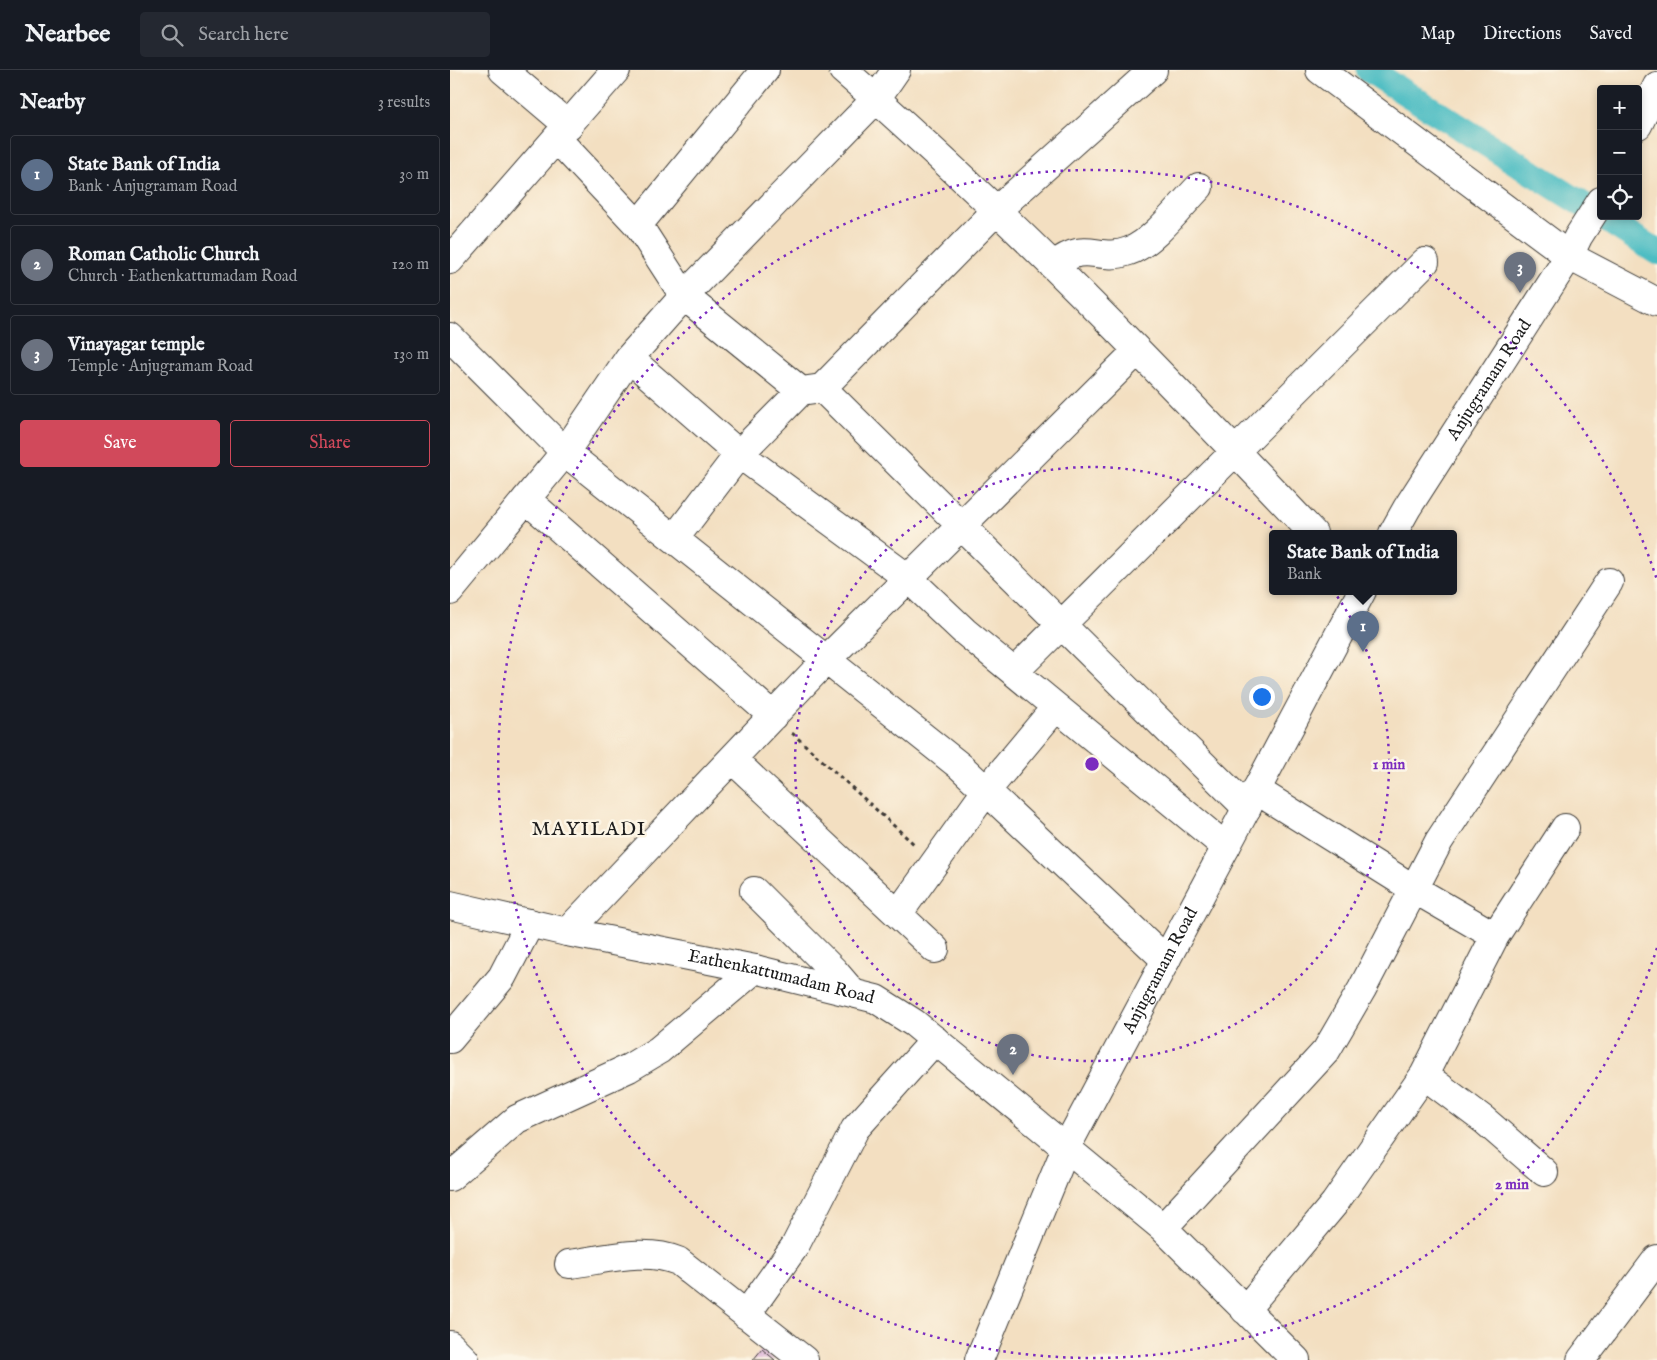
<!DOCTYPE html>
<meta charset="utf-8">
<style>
body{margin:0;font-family:"IM FELL English",serif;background:#242831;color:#f1f3f6}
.controls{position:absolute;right:15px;top:15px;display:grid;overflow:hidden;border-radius:5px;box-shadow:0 2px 8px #0003}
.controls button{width:45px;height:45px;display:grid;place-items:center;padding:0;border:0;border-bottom:1px solid #363941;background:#171b24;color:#f1f3f6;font:25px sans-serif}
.you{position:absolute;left:811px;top:626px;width:18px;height:18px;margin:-12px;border:4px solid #fff;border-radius:50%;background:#1a73e8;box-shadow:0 0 0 8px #1a73e833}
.badge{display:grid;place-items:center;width:32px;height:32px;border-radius:50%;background:#d1495b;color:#fff;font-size:16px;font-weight:700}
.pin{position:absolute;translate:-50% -41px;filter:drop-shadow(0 1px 2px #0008)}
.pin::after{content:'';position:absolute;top:26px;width:18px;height:15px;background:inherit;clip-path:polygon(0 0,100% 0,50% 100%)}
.popup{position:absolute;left:819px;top:460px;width:188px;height:65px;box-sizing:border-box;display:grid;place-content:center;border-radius:5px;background:#171b24;filter:drop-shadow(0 1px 4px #0005);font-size:16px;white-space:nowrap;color:#9ea1a6}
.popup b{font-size:19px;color:#f1f3f6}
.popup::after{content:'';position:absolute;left:50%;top:100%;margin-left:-10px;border:10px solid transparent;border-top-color:#171b24}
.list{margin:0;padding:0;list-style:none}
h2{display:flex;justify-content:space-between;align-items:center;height:65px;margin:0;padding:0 20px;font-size:21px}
h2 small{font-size:16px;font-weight:400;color:#9ea1a6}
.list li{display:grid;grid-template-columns:32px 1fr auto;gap:15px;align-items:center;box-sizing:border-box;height:80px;margin:0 10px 10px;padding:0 10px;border:1px solid #363941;border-radius:5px}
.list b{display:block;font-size:19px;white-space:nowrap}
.list p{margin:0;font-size:16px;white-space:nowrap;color:#9ea1a6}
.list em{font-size:16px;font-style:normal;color:#9ea1a6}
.actions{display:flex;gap:10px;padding:15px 20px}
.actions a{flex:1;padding:11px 0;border:1px solid #d1495b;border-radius:5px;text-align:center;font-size:18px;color:#d1495b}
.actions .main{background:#d1495b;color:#fff}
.icon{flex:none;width:28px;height:28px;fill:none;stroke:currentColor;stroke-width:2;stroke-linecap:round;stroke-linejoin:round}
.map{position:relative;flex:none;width:1207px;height:1290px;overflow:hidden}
header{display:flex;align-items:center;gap:30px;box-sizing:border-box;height:70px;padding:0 25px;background:#171b24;border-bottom:1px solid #363941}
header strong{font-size:24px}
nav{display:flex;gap:28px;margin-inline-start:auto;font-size:18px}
.search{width:350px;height:45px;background:#242831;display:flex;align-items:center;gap:12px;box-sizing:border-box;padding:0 18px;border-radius:5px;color:#9ea1a6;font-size:19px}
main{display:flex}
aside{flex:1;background:#171b24}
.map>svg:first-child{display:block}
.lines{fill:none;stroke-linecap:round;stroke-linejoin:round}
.canal{stroke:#4ebdc3;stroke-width:26}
.building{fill:#d8add7}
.minor-casing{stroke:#3c3935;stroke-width:30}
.major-casing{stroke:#3c3935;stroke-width:30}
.path{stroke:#3c3935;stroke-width:3;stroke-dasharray:4 4;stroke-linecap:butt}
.minor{stroke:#fff;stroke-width:28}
.major{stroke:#fff;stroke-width:28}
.ring{fill:none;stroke:#7b2cbf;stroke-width:2.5;stroke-dasharray:2.5 5}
.labels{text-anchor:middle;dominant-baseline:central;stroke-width:5;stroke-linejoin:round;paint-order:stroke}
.street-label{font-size:18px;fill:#1c1c1c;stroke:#fcf5e5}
.quarter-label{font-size:20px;letter-spacing:1px;fill:#1c1c1c;stroke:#fcf5e5}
.centre{fill:#7b2cbf;stroke:#fcf5e5;stroke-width:2.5}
.ring-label{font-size:15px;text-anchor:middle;font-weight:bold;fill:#7b2cbf;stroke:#fcf5e5;stroke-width:5;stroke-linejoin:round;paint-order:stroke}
</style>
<header>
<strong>Nearbee</strong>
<div class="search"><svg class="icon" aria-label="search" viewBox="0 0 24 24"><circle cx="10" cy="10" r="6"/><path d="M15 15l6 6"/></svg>Search here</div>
<nav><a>Map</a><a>Directions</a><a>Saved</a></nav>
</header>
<main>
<aside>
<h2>Nearby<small>3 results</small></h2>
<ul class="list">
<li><span class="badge" style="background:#5c6f8a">1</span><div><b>State Bank of India</b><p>Bank · Anjugramam Road</p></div><em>30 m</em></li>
<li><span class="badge" style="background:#6b7280">2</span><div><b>Roman Catholic Church</b><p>Church · Eathenkattumadam Road</p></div><em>120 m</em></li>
<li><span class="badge" style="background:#6b7280">3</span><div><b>Vinayagar temple</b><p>Temple · Anjugramam Road</p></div><em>130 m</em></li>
</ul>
<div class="actions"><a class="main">Save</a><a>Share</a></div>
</aside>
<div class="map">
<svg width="1207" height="1290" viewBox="0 0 1207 1290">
<rect width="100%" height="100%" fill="#fcf5e5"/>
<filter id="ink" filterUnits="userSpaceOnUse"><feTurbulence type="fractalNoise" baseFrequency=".02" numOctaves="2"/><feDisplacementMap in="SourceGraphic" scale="10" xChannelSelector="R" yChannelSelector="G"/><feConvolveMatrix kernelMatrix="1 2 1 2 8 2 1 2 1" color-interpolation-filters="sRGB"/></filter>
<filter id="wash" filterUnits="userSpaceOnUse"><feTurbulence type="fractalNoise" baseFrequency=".0096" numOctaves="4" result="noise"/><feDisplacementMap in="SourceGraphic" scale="20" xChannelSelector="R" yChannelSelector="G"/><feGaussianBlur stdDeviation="1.12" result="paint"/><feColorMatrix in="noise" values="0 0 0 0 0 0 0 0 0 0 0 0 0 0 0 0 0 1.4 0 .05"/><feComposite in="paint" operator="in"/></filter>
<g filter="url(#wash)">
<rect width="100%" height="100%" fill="#f3dfc1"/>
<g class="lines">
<path class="canal" d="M919,0L1151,146
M1151,146L1207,182"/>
</g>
<g id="blocks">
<path class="building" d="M312,1279L325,1290H303Z"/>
</g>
</g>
<g filter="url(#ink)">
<use href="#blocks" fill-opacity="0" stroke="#3c3935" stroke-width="1"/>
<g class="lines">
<defs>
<path id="minor" d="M53,0L119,56
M393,0C559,144 712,304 863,463
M870,0L1119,186
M107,69L188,155L234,226L351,321
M188,155L315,0
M0,190L166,0
M603,196C638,168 646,193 679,181C703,173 731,135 749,117
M0,267L115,382L511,697L716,890
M179,288L289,384L458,508L514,561L776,777
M372,318L797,738
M76,429L323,646
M225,468L289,384L351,321L372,318L546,141L703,0
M0,521L115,382L179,288L234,226L426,29L446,0
M564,602L975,192
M282,689L485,879
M806,720L964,819L1045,866
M304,821L384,901L402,922
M448,844L536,721L606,637
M117,862L377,589L687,281
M0,969L52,907L80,853
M974,1005L1034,1050L1094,1102
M616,1078L713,1158L846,1290
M0,1107L67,1049L179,998L209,980L305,899
M713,1158L876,981L912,919L989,771L1159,512
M119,1194C154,1190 194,1177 228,1191L354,1290
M795,1240L884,1134L974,1005L1045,866L1115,758
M296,1245L345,1176L405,1059L485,970
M0,1275L15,1290
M1131,1290L1207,1189"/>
<g id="major">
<path d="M1188,55L1207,16"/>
<path d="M1119,186L1207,232"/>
<path id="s1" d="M943,463L957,438L1119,186L1128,167L1151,131"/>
<path id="s2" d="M0,835L117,862L305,899L426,929L464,953L616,1078"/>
<path id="s3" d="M529,1290L616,1078L912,521"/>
</g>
</defs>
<use href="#minor" class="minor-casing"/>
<use href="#major" class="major-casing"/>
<path class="path" d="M342,663L465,775"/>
<use href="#minor" class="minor"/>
<use href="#major" class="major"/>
</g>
</g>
<g class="ring">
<circle cx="642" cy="694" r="297"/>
<path d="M1207 878A594 594 0 1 1 1207 510"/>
</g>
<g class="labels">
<g class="street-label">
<text stroke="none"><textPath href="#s1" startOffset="181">Anjugramam Road</textPath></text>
<text stroke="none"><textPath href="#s3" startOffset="430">Anjugramam Road</textPath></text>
<text stroke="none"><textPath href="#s2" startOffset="339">Eathenkattumadam Road</textPath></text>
</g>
<g class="quarter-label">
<text x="139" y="759">MAYILADI</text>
</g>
</g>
<circle cx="642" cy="694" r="8" class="centre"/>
<g class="ring-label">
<text x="939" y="699">1 min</text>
<text x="1062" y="1119">2 min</text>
</g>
</svg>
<div class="controls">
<button>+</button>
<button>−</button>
<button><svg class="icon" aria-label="locate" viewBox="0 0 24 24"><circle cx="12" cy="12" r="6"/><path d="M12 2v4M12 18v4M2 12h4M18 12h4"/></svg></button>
</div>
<div class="you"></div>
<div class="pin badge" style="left:913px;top:582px;background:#5c6f8a">1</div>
<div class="popup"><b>State Bank of India</b>Bank</div>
<div class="pin badge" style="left:563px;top:1005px;background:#6b7280">2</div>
<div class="pin badge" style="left:1070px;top:223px;background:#6b7280">3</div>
</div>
</main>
